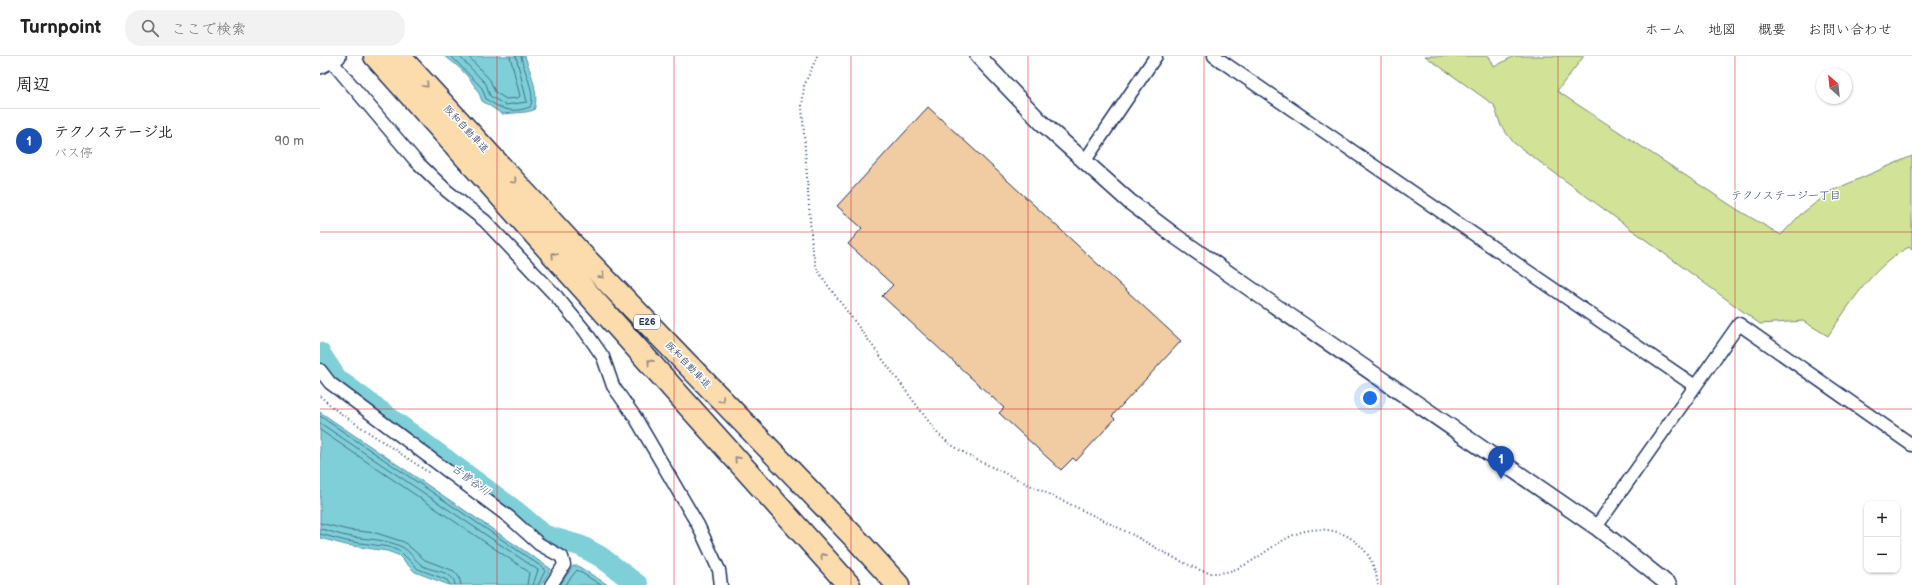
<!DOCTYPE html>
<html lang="ja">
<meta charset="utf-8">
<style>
body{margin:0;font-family:"Balsamiq Sans","Klee One",sans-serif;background:#f2f2f2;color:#222}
.controls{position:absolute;right:12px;bottom:12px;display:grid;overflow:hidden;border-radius:8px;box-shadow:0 1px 3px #0004}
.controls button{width:36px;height:36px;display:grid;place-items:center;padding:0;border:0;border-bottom:1px solid #e0e0e0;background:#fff;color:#222;font:20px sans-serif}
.compass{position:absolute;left:1496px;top:12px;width:36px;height:36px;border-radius:50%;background:#fff;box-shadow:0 1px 3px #0004;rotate:333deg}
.you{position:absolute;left:1050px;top:342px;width:14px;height:14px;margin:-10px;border:3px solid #fff;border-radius:50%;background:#1a73e8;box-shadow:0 0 0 6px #1a73e833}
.badge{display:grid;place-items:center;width:26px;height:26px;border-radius:50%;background:#d1495b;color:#fff;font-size:13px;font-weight:700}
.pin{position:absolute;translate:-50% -33px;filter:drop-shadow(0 1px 2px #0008)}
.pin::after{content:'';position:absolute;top:21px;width:14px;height:12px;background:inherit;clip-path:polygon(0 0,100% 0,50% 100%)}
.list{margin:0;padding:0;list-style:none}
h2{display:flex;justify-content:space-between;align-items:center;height:52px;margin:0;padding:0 16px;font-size:17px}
h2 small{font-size:13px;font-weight:400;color:#767676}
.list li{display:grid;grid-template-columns:26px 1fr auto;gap:12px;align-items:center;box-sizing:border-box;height:64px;padding:0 16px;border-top:1px solid #e0e0e0}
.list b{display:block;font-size:15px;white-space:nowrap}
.list p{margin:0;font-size:13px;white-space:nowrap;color:#767676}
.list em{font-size:13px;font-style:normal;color:#767676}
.icon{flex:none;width:22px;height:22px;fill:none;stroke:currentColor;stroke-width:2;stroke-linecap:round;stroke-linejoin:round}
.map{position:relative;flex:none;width:1592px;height:529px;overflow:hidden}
header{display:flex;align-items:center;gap:24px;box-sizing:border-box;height:56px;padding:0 20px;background:#fff;border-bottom:1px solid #e0e0e0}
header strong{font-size:19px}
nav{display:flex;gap:22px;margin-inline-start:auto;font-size:14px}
.search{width:280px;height:36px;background:#f2f2f2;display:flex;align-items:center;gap:10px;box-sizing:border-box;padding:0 14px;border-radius:16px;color:#767676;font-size:15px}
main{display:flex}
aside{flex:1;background:#fff}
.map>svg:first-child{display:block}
.green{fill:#d2e296;stroke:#76887a}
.water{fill:#7ecfd7;stroke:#568fa7}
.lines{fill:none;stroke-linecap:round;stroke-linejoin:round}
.shore{stroke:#436f8e;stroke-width:1}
.river{stroke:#7ecfd7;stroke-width:21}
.building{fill:#f1cba1;stroke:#1b2f5e}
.minor-casing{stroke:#1b2f5e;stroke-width:15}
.tertiary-casing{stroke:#1b2f5e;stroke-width:18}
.secondary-casing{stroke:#1b2f5e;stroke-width:20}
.motorway-casing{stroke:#1b2f5e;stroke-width:25}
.path{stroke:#1b2f5e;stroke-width:2;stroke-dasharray:1 3;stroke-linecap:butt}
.minor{stroke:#fff;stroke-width:12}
.tertiary{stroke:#fff;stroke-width:15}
.secondary{stroke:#fff;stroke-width:17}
.motorway{stroke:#fcdcac;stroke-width:22}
.oneway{stroke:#8c8685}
.grid{fill:none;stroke:#d62828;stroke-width:1;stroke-opacity:0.55}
.labels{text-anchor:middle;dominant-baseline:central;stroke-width:3;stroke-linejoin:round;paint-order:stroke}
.shield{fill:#fff;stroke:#5f6d8e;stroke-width:1}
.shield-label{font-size:9px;font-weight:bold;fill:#1b2f5e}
.street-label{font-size:10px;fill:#1b2f5e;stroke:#fff}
.neighbourhood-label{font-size:11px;fill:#1b2f5e;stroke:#fff}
.water-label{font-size:11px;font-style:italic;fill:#395f82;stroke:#fff}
</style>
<header>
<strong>Turnpoint</strong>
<div class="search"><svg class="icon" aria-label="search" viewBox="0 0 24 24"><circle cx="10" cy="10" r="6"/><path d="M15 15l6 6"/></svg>ここで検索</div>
<nav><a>ホーム</a><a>地図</a><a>概要</a><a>お問い合わせ</a></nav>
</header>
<main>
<aside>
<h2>周辺<small></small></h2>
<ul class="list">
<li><span class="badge" style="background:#1a4fb4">1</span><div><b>テクノステージ北</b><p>バス停</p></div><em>90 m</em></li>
</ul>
</aside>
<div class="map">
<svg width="1592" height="529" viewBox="0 0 1592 529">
<rect width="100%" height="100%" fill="#fff"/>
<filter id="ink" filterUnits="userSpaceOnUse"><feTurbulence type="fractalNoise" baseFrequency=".025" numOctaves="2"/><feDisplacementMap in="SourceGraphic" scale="8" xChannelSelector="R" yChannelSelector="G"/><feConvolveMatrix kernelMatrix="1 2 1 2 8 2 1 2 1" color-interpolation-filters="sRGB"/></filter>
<g filter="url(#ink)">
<path class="green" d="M1105,0H1169L1174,11L1194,0H1264L1237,35L1418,154L1461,179L1480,159L1511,135L1592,100V194L1589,191C1553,210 1530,248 1508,280L1483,265L1440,268L1194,87L1181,70L1174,49Z"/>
<path class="water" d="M124,0H205C210,16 220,37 214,54L206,56L182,58L162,45C157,28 139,9 124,0Z
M0,356L231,513L221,529H129L95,516L78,499L67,495L26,489L0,482Z
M253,510H258L288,529H240Z"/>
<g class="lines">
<path class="shore" d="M131,0L162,32L166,43C181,53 191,58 210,51C217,38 203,14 201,0
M139,0L166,28L170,40L185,49L207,46L196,0
M148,0L170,24L175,36L186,43L198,42L200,40L190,0
M0,360L225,513V515L218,529
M0,367L218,514L213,529
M0,374L209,516L207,529
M0,467L28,474L56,477L84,486L105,504L134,515L139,521L141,529
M0,473C9,474 18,479 27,480C46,484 64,482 82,491C90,495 95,505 103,510C113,516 134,514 135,529
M0,478L26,485L69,491L81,496L98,513L127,524L130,529
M245,529L257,514L281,529"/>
<path class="river" d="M0,297L17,323L197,456L224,479L261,490L281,501L318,529"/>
</g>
<path class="building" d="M608,51L861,285L792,360L795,363L756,405L753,402L741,414L679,357L684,352L562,240L573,229L528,188L542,172L517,150Z"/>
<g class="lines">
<defs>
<path id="minor" d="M7,0L95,104L127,135L165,165L237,241L265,275L283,301L293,330L315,361L378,469L399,514L401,529
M894,0L1375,330
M764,106L836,0
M0,314L10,327L189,461L219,488L242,501L244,509L231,529
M1276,471L1419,268L1592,389"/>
<path id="tertiary" d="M658,0L722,67L810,146L855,180L945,243L1276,471L1349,529"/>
<path id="secondary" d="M0,9L17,0"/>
<path id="motorway" d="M55,0L529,529
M79,0L262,199L537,484L578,529"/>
</defs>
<use href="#minor" class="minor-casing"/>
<use href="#tertiary" class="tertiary-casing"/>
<use href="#secondary" class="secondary-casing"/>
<use href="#motorway" class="motorway-casing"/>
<path class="path" d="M497,0L484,30L482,50L492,193L497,213L509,231L618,378L630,388L651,401C705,427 759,452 813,479C830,488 874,515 891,517C936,520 960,467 1007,474C1016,475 1025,478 1032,483C1049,495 1055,509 1058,529
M0,340L17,355L111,418"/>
<use href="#minor" class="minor"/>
<use href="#tertiary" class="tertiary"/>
<use href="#secondary" class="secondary"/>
<use href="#motorway" class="motorway"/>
</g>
<defs><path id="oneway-chevron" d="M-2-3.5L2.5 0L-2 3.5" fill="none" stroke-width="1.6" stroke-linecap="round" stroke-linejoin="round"/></defs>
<g class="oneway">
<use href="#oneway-chevron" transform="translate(106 29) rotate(47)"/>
<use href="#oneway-chevron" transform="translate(194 125) rotate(47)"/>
<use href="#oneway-chevron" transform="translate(234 199) rotate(-132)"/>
<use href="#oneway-chevron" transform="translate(282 220) rotate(46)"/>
<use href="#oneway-chevron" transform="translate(330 306) rotate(-132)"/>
<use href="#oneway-chevron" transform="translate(402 344) rotate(46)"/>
<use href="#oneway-chevron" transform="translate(417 403) rotate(-132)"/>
<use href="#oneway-chevron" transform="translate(503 500) rotate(-132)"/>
</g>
</g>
<path class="grid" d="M177,0V529M354,0V529M531,0V529M708,0V529M884,0V529M1061,0V529M1238,0V529M1415,0V529M0,176H1592M0,353H1592"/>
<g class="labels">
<rect class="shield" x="314" y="259" width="26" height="14" rx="3"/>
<g class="shield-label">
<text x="327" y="266">E26</text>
</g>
<g class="street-label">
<text transform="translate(146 73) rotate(47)">阪和自動車道</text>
<text transform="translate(368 309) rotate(46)">阪和自動車道</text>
</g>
<g class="neighbourhood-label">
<text x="1466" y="139">テクノステージ一丁目</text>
</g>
<g class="water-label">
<text transform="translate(151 424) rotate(37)">古曽谷川</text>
</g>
</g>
</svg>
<div class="controls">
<button>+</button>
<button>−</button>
</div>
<svg class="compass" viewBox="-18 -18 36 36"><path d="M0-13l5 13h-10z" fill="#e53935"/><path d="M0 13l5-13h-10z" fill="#767676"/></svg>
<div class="you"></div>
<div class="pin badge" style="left:1181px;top:423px;background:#1a4fb4">1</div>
</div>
</main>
